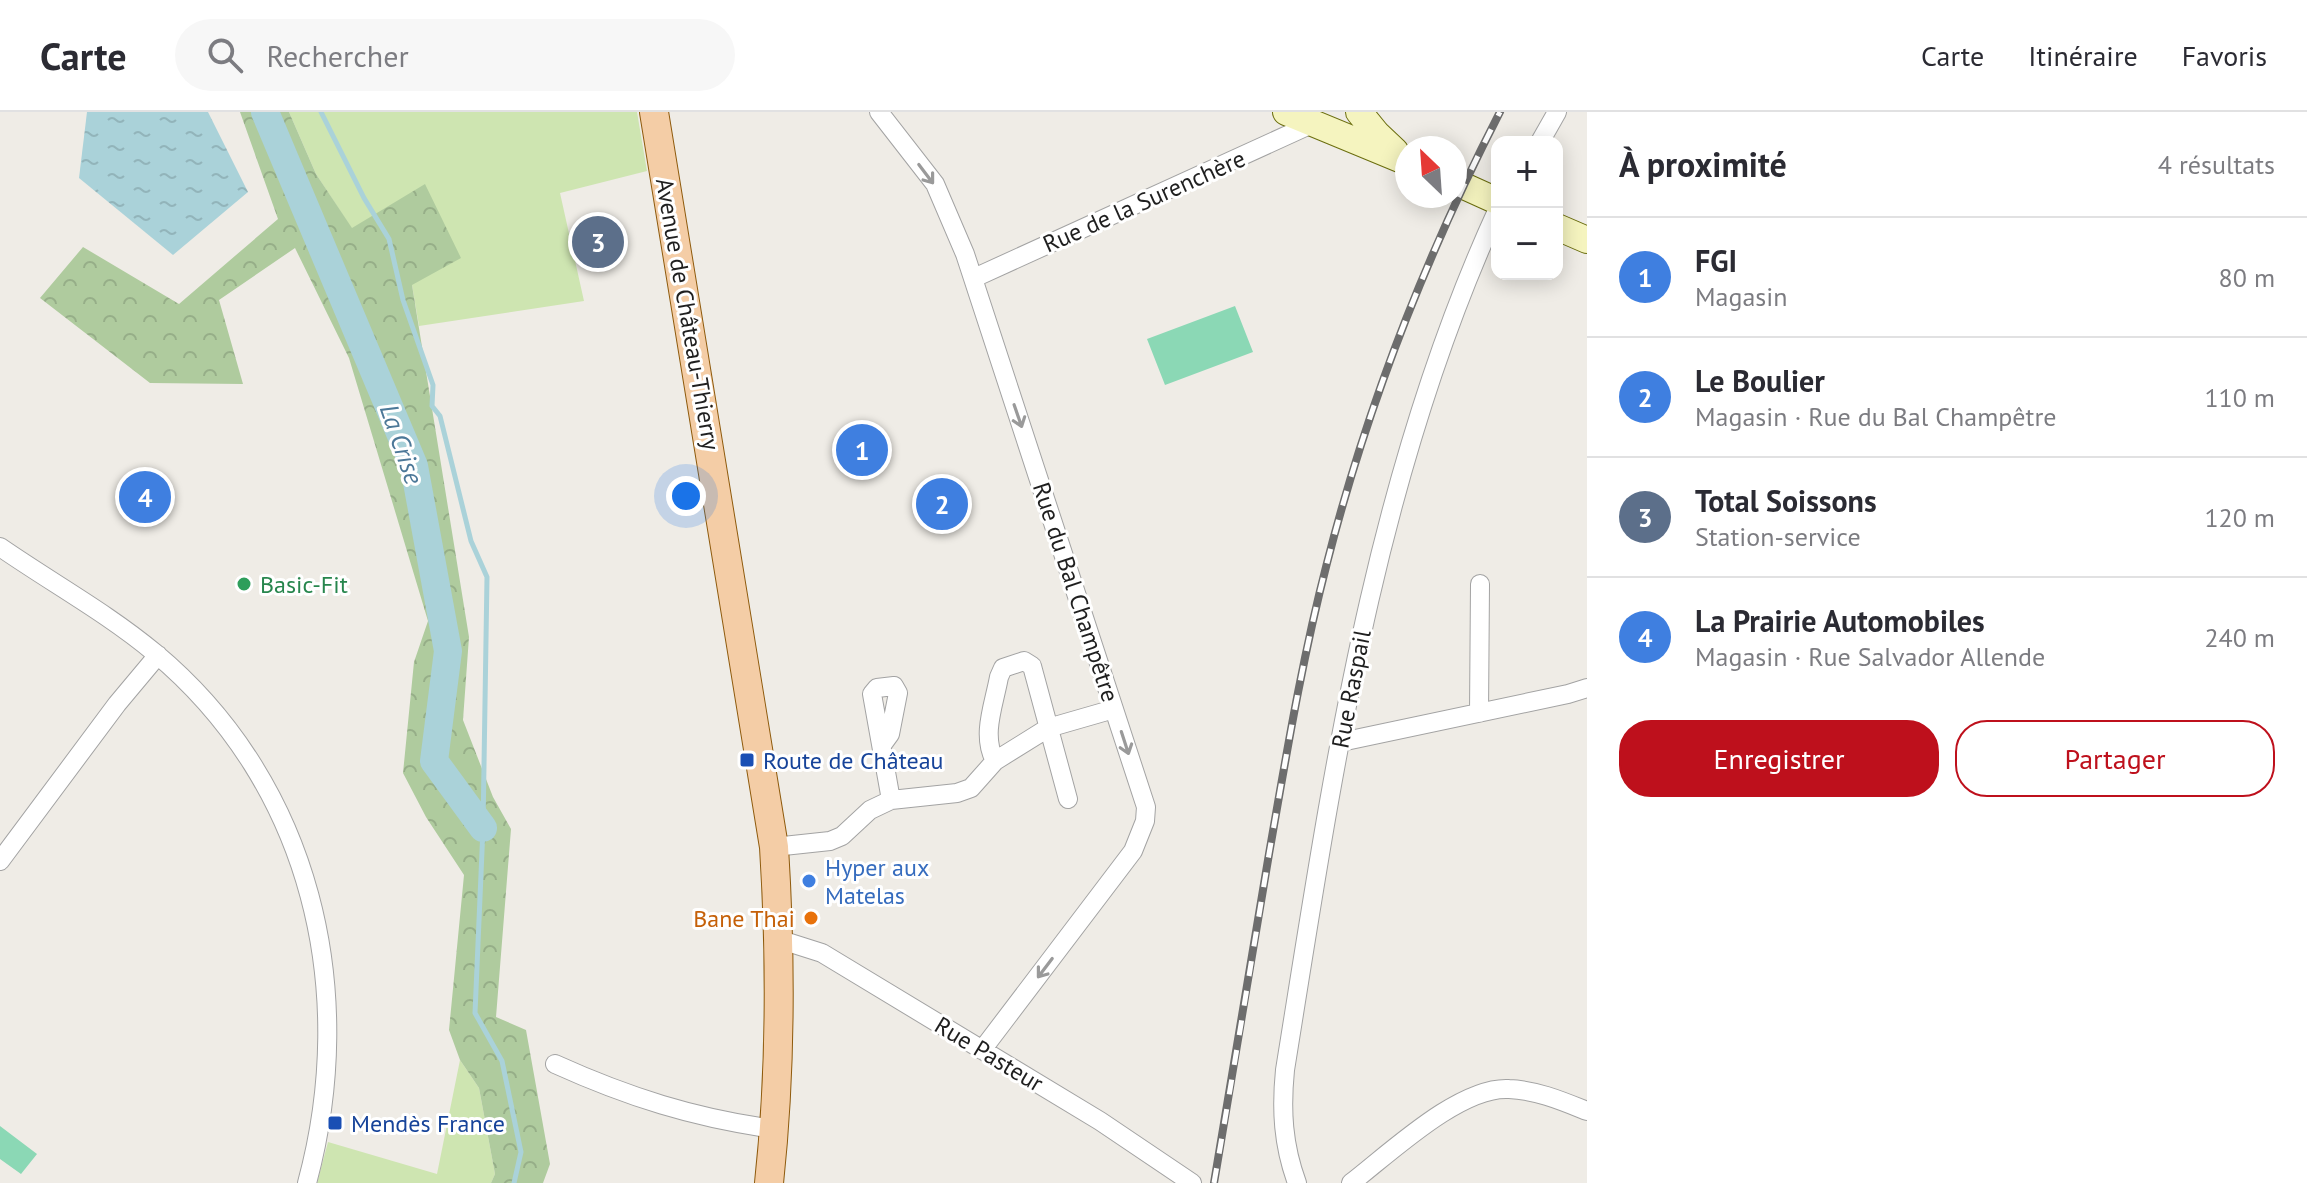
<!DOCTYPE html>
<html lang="fr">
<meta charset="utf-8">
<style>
body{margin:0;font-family:"PT Sans",sans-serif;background:#f7f7f7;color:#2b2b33}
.controls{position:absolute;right:24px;top:24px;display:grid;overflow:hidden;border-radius:16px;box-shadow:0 4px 20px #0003}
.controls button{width:72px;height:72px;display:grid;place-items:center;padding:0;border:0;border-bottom:2px solid #e1e1e2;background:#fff;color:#2b2b33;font:40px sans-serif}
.compass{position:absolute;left:1395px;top:24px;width:72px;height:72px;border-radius:50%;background:#fff;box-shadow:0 4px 20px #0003;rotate:335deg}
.you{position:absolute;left:686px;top:384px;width:28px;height:28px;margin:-20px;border:6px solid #fff;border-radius:50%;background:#1a73e8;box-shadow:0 0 0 12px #1a73e833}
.badge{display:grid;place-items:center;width:52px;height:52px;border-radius:50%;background:#be101c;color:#fff;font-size:26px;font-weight:700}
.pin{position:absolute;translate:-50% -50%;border:4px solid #fff;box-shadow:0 2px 8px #0006}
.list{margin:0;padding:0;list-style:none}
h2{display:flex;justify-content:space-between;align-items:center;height:104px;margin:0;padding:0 32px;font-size:34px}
h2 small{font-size:26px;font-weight:400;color:#7c7c81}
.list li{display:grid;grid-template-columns:52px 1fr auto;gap:24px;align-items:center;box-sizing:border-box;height:120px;padding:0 32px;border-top:2px solid #e1e1e2}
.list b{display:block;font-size:30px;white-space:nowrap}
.list p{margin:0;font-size:26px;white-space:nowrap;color:#7c7c81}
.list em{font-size:26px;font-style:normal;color:#7c7c81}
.actions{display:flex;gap:16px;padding:24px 32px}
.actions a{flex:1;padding:18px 0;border:2px solid #be101c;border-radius:32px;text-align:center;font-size:28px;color:#be101c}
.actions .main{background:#be101c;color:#fff}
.icon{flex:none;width:44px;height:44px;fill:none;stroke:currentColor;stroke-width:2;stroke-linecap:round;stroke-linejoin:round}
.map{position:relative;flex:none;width:1587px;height:1071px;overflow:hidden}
header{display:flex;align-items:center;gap:48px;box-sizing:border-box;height:112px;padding:0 40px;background:#fff;border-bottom:2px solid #e1e1e2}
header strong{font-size:38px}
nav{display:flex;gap:44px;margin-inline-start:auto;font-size:28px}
.search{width:560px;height:72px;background:#f7f7f7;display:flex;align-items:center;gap:20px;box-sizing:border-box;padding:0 28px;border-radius:44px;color:#7c7c81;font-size:30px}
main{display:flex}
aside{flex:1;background:#fff}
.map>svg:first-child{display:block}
.grass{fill:#cee5b1}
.forest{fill:url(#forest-crowns)}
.pitch{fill:#8bd8b5}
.water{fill:url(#water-ripples)}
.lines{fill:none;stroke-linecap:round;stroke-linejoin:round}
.stream{stroke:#aad2d9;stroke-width:5}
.river{stroke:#aad2d9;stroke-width:28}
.street-casing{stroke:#a3a3a3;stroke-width:20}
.secondary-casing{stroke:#6b6e0e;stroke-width:28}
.primary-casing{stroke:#8e5a0c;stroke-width:30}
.street{stroke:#fff;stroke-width:18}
.secondary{stroke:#f5f4bf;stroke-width:26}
.primary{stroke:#f4cda6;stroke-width:28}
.rail-casing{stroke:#6d6d6d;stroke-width:8}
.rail{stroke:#fff;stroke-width:5;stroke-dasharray:15;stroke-linecap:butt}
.oneway{stroke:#9a9a9a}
.leisure-dot{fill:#2e9e5b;stroke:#fff;stroke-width:3}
.transit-dot{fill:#1a4fb4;stroke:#fff;stroke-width:3}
.shop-dot{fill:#3f7fe0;stroke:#fff;stroke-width:3}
.food-dot{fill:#e8710a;stroke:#fff;stroke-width:3}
.labels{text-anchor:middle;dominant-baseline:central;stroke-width:6;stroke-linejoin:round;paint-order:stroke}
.street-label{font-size:24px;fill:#1f1f1f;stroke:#fff}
.leisure-label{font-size:24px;fill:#27864d;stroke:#fff;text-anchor:start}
.transit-label{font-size:24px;fill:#164399;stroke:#fff;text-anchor:start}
.shop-label{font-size:24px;fill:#366cbe;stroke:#fff;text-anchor:start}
.food-label{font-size:24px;fill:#c56008;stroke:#fff;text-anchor:end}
.water-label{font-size:26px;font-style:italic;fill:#4c7898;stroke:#fff}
</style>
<header>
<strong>Carte</strong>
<div class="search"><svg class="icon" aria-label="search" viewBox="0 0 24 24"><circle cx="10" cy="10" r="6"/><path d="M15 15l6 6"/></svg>Rechercher</div>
<nav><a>Carte</a><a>Itinéraire</a><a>Favoris</a></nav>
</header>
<main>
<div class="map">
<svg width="1587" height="1071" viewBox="0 0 1587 1071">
<defs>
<pattern id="forest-crowns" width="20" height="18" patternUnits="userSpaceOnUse" patternTransform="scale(2)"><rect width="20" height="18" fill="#afcb9e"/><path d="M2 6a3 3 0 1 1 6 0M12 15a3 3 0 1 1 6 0" fill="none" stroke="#96ae88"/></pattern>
<pattern id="water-ripples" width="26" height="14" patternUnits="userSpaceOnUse" patternTransform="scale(2)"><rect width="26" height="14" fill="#aad2d9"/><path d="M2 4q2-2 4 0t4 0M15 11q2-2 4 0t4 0" fill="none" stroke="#92b4ba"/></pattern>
</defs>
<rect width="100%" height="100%" fill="#efece6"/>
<path class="grass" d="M289,0H637L647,59L560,81L584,189L419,214L412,173L425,73L352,117L316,62Z
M460,948L479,976L495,1062L491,1071H317L328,1030L437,1062Z"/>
<path class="forest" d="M240,0H289L316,62L352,116L425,72L461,146L412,173L469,525L463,608L493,685L511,717L496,905L526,918L550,1052L543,1071H491L495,1062L479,976L460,948L449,918L464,763L426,705L403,661L414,550L428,509L349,246L295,136L219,188L243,272L150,271L40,186L83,135L179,192L278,107Z"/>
<path class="pitch" d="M1235,194L1253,240L1165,273L1147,227Z
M0,1014L37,1042L21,1062L0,1047Z"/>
<path class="water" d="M87,0H208L248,80L173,143L79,66Z"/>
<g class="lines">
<path class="stream" d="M321,0L364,86L389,127L403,188L433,273L432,294L440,304L471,429L487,465L483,716L475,901L502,949L521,1040L514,1071"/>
<path class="river" d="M265,0L414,354L448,539L434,649L483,716"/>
<defs>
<path id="street" d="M879,0L935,72L965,142L1146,695L1145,709L1133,739L982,938
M1540,30L1557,0
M974,166L1314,11
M0,435C52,471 107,501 155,541C312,672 359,879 307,1071
M1479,601L1480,472
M1341,630L1568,582L1587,576
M882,633L890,622L898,581L894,574L877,576L872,582L891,688
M995,649C981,623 994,593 999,565L1003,556L1024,549L1032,554L1068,687
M774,735L830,729L842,724L870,698L891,688L957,681L971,676L995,649L1048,616L1114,597
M0,749L117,592L158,543
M778,827L822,841L1100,1009L1192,1071
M555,952C628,985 694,1006 774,1017
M1297,1071C1283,1033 1281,998 1285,958C1332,667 1373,369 1497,99
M1351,1071C1390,1041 1460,974 1509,977C1536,978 1562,989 1587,999"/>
<path id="secondary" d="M1286,0L1407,50
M1359,0L1377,22L1395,39
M1455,70L1497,89
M1557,115L1587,128"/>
<path id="primary" d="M654,0L774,735C781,847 781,960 769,1071"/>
</defs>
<use href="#street" class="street-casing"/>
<use href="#secondary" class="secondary-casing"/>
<use href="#primary" class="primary-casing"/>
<use href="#street" class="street"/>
<use href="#secondary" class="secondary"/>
<use href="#primary" class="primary"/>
<defs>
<path id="rail" d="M1214,1071C1233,962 1251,852 1269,742C1286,645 1302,547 1327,451C1367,294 1426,144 1500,0"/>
</defs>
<use href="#rail" class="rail-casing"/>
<use href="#rail" class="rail"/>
</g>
<defs><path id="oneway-shaft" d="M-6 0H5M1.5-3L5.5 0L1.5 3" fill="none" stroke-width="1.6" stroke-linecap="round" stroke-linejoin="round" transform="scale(2)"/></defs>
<g class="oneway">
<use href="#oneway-shaft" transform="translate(926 62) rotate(53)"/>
<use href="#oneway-shaft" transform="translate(1018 304) rotate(71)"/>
<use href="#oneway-shaft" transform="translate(1125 631) rotate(72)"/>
<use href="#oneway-shaft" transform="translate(1045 856) rotate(127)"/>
</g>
<circle class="leisure-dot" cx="244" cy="472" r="8"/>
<g class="transit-dot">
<rect x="739" y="640" width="16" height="16" rx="4"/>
<rect x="327" y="1003" width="16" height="16" rx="4"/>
</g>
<circle class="shop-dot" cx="809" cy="769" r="8"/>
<circle class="food-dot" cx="811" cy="806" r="8"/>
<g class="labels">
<g class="street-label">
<text transform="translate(1144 89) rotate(-24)">Rue de la Surenchère</text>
<text transform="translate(688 202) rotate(80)">Avenue de Château-Thierry</text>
<text transform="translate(1076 480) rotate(72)">Rue du Bal Champêtre</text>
<text transform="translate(1351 577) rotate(-79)">Rue Raspail</text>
<text transform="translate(989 942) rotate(31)">Rue Pasteur</text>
</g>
<g class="leisure-label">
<text x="260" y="472">Basic-Fit</text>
</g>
<g class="transit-label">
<text x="763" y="648">Route de Château</text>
<text x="351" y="1011">Mendès France</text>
</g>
<g class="shop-label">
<text x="825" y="755">Hyper aux<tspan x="825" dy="28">Matelas</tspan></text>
</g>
<g class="food-label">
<text x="795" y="806">Bane Thai</text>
</g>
<g class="water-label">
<text transform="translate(402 332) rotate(71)">La Crise</text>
</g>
</g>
</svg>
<div class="controls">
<button>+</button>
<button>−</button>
</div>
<svg class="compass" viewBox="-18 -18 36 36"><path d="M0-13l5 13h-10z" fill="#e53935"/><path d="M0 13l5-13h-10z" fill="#7c7c81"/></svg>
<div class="you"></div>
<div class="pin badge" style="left:862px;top:338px;background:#3f7fe0">1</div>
<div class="pin badge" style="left:942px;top:392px;background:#3f7fe0">2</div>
<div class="pin badge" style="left:598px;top:130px;background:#5c6f8a">3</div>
<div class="pin badge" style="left:145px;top:385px;background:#3f7fe0">4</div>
</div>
<aside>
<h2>À proximité<small>4 résultats</small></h2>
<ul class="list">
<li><span class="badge" style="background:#3f7fe0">1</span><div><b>FGI</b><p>Magasin</p></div><em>80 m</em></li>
<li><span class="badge" style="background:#3f7fe0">2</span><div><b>Le Boulier</b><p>Magasin · Rue du Bal Champêtre</p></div><em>110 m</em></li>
<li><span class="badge" style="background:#5c6f8a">3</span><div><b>Total Soissons</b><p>Station-service</p></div><em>120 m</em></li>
<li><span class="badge" style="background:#3f7fe0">4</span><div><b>La Prairie Automobiles</b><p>Magasin · Rue Salvador Allende</p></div><em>240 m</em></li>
</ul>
<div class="actions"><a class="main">Enregistrer</a><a>Partager</a></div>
</aside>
</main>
